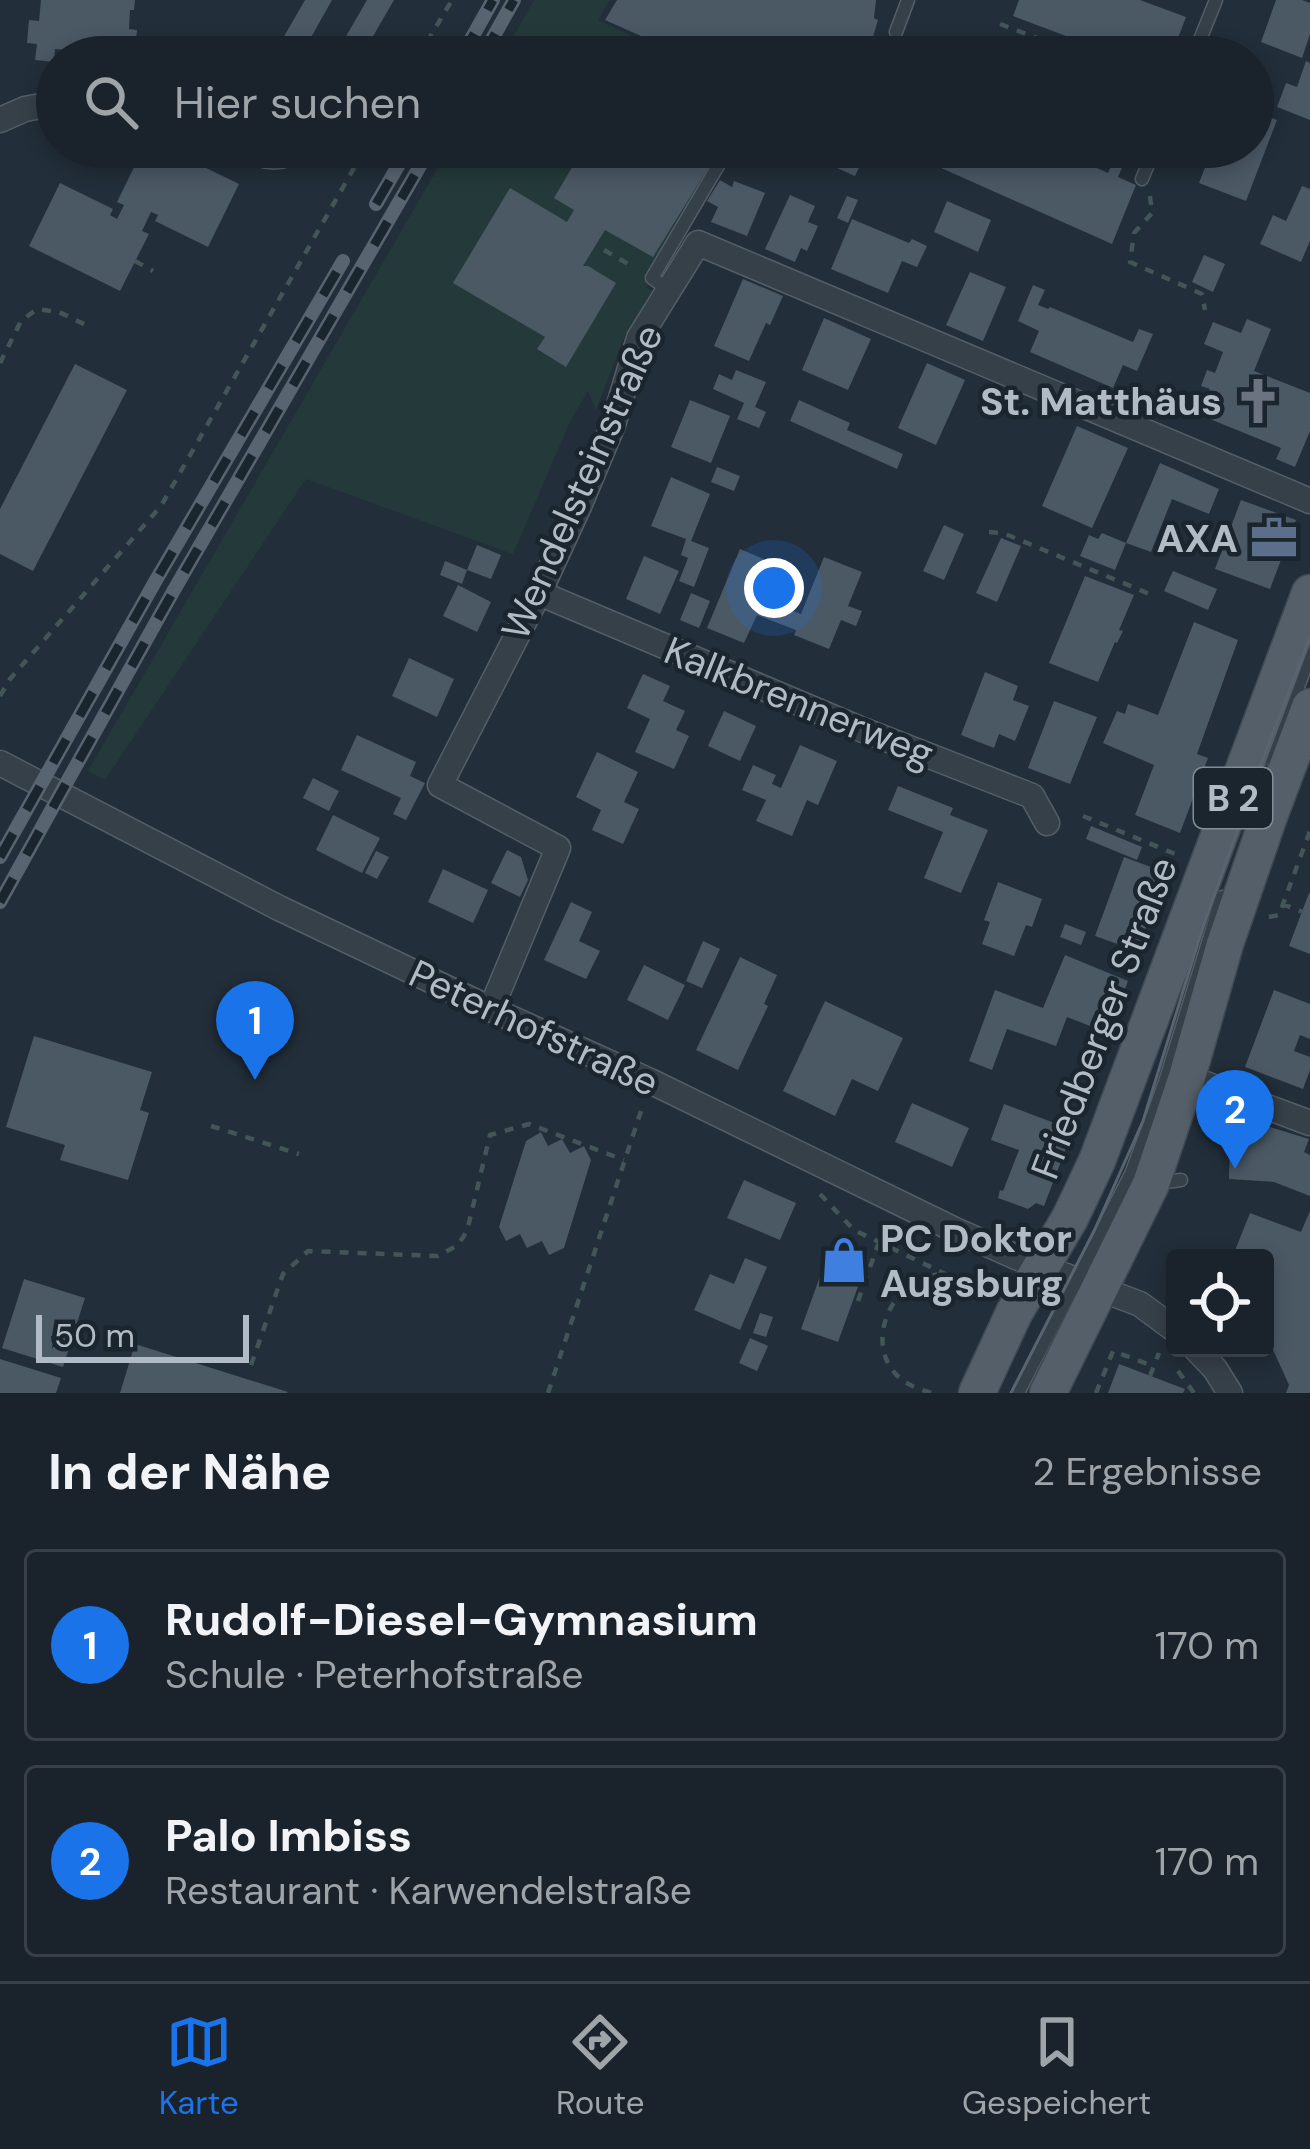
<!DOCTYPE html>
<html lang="de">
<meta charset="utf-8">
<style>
body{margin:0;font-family:"DM Sans",sans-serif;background:#272f37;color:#f1f3f6}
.controls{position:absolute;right:36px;bottom:36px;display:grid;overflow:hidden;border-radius:12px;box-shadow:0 6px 18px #0003}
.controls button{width:108px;height:108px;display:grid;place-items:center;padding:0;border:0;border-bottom:3px solid #383f47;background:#1a222b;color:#f1f3f6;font:60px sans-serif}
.scale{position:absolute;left:36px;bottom:30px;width:213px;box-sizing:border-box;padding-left:12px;border:6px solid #b1bbc5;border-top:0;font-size:33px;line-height:42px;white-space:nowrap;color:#b1bbc5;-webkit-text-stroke:9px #1b252e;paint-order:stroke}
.you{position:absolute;left:774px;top:588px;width:42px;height:42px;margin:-30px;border:9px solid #fff;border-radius:50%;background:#1a73e8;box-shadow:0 0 0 18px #1a73e833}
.badge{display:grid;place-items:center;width:78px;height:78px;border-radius:50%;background:#1a73e8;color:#fff;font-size:39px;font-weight:700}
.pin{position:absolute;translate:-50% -99px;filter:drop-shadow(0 3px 6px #0008)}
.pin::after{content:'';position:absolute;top:63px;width:42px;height:36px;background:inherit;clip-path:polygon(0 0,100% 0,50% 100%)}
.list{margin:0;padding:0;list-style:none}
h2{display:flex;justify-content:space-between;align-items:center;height:156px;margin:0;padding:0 48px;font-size:51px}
h2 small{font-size:39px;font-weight:400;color:#9fa4a9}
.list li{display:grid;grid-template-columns:78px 1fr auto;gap:36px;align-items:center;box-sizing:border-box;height:192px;margin:0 24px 24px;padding:0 24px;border:3px solid #383f47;border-radius:12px}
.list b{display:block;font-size:45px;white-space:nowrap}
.list p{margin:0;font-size:39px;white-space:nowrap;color:#9fa4a9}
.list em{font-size:39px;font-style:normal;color:#9fa4a9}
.icon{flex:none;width:66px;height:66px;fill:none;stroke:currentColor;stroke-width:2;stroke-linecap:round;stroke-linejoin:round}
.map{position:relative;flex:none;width:1310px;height:1393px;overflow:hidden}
.search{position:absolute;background:#1a222b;box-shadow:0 6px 18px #0003;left:36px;right:36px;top:36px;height:132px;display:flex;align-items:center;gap:30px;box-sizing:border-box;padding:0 42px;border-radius:66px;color:#9fa4a9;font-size:45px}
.sheet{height:588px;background:#1a222b}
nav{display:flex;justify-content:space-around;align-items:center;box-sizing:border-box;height:168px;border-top:3px solid #383f47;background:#1a222b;font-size:33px;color:#9fa4a9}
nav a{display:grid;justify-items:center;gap:6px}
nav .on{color:#1a73e8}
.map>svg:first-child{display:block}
.green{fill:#243a3a}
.building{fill:#4b5965}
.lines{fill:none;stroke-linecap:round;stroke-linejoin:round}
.service-casing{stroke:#545e67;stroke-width:15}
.minor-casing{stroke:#545e67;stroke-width:27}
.primary-casing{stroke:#3f4952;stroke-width:39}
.path{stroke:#425657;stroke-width:4.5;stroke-dasharray:9 9;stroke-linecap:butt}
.service{stroke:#364049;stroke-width:12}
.minor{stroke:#364049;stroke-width:24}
.primary{stroke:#545f69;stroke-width:36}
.tram{stroke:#586470;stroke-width:3}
.rail-casing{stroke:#586470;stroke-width:14}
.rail{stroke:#1b252e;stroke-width:9;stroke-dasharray:27;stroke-linecap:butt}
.labels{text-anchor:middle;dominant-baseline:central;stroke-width:9;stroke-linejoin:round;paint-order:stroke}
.shield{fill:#1b252e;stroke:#848e98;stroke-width:3}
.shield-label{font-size:36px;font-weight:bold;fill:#b1bbc5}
.poi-label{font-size:39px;font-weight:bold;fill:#b1bbc5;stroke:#1b252e;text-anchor:end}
.street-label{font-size:39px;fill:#b1bbc5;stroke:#1b252e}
</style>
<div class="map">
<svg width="1310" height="1393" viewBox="0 0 1310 1393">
<rect width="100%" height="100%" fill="#222e39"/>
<path class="green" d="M534,0H610L598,20L678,57H502Z
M450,147H725L646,287L652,291L624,338L596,410L588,391L570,422L513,554L306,479L105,780L88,771Z"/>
<path class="building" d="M41,0H135L134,10H130L129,29L137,30L135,51L109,49V54L55,49L54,62L35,60L37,44L27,43L29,20L39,21Z
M305,0H332L300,57L279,45Z
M367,0H394L361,57H334Z
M617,0H876L874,18L878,20L867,57H688L605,20Z
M1019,0H1140L1186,17L1171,57H1122L1013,16Z
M1276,0H1302L1310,3V34L1302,58L1261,42Z
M1306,61L1310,63V120L1277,107L1286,83L1297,87Z
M1253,111L1277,120L1246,201L1199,183L1213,147H1253Z
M144,147H163L239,184L208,247L155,221L158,215L151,212L142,231L149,234L120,291L29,246L60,183L113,209L110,215L117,219L124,205L117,202Z
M584,147H721L653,257L605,230L583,266H588L616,283L566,367L537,349L545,337L453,283L510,188L567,222L574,210L554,198Z
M814,147H853L866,153L855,176L810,156Z
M894,147H1082L1077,159L1108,173L1115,157L1090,147H1150L1142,167L1125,160L1121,170L1118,177L1136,185L1112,244Z
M720,180L732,187L734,181L765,193L747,236L711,222L718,207L707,201Z
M1302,186L1310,189V241L1301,262L1260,244L1273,215L1286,221Z
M790,195L815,206L808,222L818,226L807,251L801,248L795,262L765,249Z
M847,196L858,200L848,223L837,218Z
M947,201L991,220L978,252L934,232Z
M852,219L909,243L912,239L927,246L917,267L902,261L888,293L831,269Z
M1204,255L1225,264L1213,292L1192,282Z
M970,272L1006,287L983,341L946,325Z
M743,279L783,296L770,325L766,323L749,361L714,346Z
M1033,285L1045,290L1038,305L1048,309L1050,307L1133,342L1139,329L1153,334L1137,371L1123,365L1113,388L1030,352L1039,331L1018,321Z
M824,318L871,339L848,390L802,370Z
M1247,319L1271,329L1254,371L1310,393V431L1295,467L1276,459L1281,448L1200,415L1210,389L1201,386L1207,370L1215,373L1223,352L1204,344L1213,322L1241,333Z
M927,363L965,380L936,445L898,428Z
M75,364L127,390L33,571L0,554V509Z
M736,370L766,382L755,407L766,412L759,428L737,419L744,403L713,389L719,374L732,380Z
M690,400L730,416L711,463L671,447Z
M799,400L850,423L847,430L903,454L897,469L790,421Z
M1077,426L1128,448L1092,528L1042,506Z
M1160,463L1219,489L1209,514L1172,499L1151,552L1126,543Z
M717,467L740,476L734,491L711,482Z
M671,477L710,494L691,541L709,548L694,587L679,581L688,558L681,555L686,539L651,526Z
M1241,500L1296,520L1270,589L1215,569Z
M944,525L964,534L944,580L923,571Z
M1102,533L1126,543L1115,570L1080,556L1089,535L1098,539Z
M1001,538L1021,546L997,602L976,593Z
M477,545L501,555L491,579L467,570Z
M740,549L775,564L765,587L792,600L788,609L801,614L824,557L862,572L848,606L862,611L856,626L841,620L829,649L794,635L796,630L757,615L744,643L707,628Z
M644,556L679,571L660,614L626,599Z
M445,561L467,570L462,584L440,575Z
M1173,571L1217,589L1208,610L1164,591Z
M1085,576L1134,595L1119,630L1123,631L1117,643L1115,642L1098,682L1049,663Z
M458,585L491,602L477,632L443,616Z
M691,593L710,601L699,628L680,620Z
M1194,622L1238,640L1197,754L1208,758L1180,833L1135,815L1154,765L1103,743L1117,711L1125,714L1128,704L1158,715Z
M409,658L454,679L437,717L392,696Z
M985,672L1018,686L1013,700L1029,706L1015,741L999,734L994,748L961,735Z
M643,674L670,686L663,701L685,711L676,730L689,736L674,769L635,752L650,719L627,708Z
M1054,701L1097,717L1070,784L1028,768Z
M724,711L756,726L740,761L708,746Z
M357,735L416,762L410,776L425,783L406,820L393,814L401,798L341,770Z
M800,745L837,761L818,805L807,800L792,836L756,821L766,800L742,790L753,765L776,775L772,784L781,788Z
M597,752L638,772L624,802L639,809L623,844L592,830L601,810L576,797Z
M313,778L339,791L329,811L303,798Z
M898,786L953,808L950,815L988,830L961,893L924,878L943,832L888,810Z
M333,815L380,838L362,873L316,850Z
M1091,826L1142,847L1137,860L1086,839Z
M507,850L521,857L528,880L520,897L491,883Z
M376,851L389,857L377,879L365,873Z
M1124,857L1167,873L1137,951L1095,936Z
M443,869L488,890L473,923L428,902Z
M998,882L1042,899L1032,927L1026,925L1014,956L982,944L990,922L984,920Z
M1309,893L1310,894V954L1289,946Z
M571,902L592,912L579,941L600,951L586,979L544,960Z
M1065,924L1086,932L1081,945L1060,937Z
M703,941L720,949L702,988L686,981Z
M1065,955L1128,981L1108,1033L1067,1017L1056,1046L1007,1029L992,1070L969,1061L995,990L1043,1008Z
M740,957L777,975L764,1004L768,1006L738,1070L696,1050Z
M644,965L685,985L668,1020L627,1000Z
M1274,990L1310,1004V1039L1300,1035L1294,1051L1310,1057V1070L1303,1089L1245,1067Z
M825,1001L903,1038L878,1091L852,1079L835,1116L783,1091Z
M34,1036L152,1072L140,1110L149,1113L128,1180L60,1160L65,1145L6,1127Z
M912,1103L969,1128L952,1167L895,1142Z
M1004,1104L1073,1130L1044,1206L1036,1203L1028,1209L998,1198L1000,1190L1003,1191L1019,1150L991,1140Z
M1244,1119L1309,1139L1304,1152L1310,1155V1196L1274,1182L1229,1179L1230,1128L1236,1129Z
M541,1132L548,1146L562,1139L570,1153L584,1146L591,1160L564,1248L549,1255L542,1241L527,1248L520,1234L506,1241L499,1227L526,1141Z
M744,1180L796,1203L780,1240L727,1218Z
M1310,1211V1393H1286L1289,1385L1265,1332V1258H1232L1250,1213L1301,1232Z
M831,1246L868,1259L838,1342L801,1329Z
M745,1258L767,1267L740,1330L694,1310L710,1274L734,1284Z
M24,1279L85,1298L63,1367L2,1348Z
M760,1313L773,1317L766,1337L753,1333Z
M750,1338L768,1346L757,1371L739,1363Z
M135,1344L288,1392L287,1393H120Z
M0,1359L61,1378L56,1393H0Z
M1119,1364L1185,1389L1183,1393H1108Z"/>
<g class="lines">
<defs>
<path id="service" d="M896,32L908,0
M1193,57L1216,0
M1142,179L1155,147
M668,289L652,278L729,147
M1271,759L1310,655
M1158,1183L1181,1180
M1018,1393L1131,1174L1165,1082L1222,897"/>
<path id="minor" d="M0,120L25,109L57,103
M245,147C264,158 281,161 299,147
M539,593L858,728L1032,796L1047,823
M0,763L279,908L491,1009L650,1081L953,1229L1016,1257L1140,1304L1175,1330
M491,1009L558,848L440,785L539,593L580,504L613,425L639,338L698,243L1310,501
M1187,1077L1310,1123
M1195,1348L1215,1369L1230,1393"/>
<path id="primary" d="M977,1393L1014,1313L1070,1218L1097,1161L1310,593
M1048,1393L1151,1184L1187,1077L1225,944L1268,819L1310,707"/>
</defs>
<use href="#service" class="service-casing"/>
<use href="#minor" class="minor-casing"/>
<use href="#primary" class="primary-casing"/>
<path class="path" d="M1000,24L1087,57
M418,57L452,0
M1073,150L1111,166
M1150,196L1152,213L1134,233L1130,262L1202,294L1205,310
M604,250L635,268
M135,261L153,271
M0,363L21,321L37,309L59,312L88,326
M989,532L1003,533L1152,595
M0,696L10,679L161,506L366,147
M1083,816L1180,856
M1282,904L1303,912
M1269,917L1279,915L1310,831
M211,1126L299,1154
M820,1194L854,1230L968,1285L986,1299
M858,1301L879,1242
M1265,1335H1266
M251,1365L283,1274L308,1251L438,1256L458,1245L467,1231L490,1135L529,1124L624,1160
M1178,1371L1194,1393
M1150,1376L1159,1353
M548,1393L642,1108
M931,1393C915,1388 900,1382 891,1368C872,1340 887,1300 913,1283C921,1278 932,1276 941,1273
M1096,1393L1113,1351L1153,1366"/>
<use href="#service" class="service"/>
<use href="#minor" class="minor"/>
<use href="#primary" class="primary"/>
<path class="tram" d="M1011,1393L1095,1229L1143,1121L1202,930L1256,777L1310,637"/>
<defs>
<path id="rail" d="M461,57L493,0
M482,57L514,0
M376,204L409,147
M0,857L156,580L343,261
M0,902L174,590L431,147"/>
</defs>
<use href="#rail" class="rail-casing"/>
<use href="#rail" class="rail"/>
</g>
<defs>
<symbol id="church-bare" viewBox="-9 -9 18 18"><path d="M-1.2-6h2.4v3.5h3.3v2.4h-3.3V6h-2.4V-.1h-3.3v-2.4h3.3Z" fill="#6b7280" stroke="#1b252e" stroke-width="2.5" paint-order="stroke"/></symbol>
<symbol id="office-bare" viewBox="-9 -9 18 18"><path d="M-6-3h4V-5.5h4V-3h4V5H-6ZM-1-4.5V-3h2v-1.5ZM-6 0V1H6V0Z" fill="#5c6f8a" stroke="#1b252e" stroke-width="2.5" paint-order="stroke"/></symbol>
<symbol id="shop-bare" viewBox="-9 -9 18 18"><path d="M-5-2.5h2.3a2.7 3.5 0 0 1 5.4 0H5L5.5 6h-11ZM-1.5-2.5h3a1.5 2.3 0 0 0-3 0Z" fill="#3f7fe0" stroke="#1b252e" stroke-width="2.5" paint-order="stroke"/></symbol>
</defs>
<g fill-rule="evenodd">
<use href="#church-bare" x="1225" y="368" width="66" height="66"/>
<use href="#office-bare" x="1241" y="505" width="66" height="66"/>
<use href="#shop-bare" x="811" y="1227" width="66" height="66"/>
</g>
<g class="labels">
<rect class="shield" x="1194" y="768" width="78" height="60" rx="9"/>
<g class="shield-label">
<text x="1233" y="798">B 2</text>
</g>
<g class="poi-label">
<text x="1222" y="401">St. Matthäus</text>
<text x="1238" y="538">AXA</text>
<text x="880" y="1238" text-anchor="start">PC Doktor<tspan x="880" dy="45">Augsburg</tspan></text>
</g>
<g class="street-label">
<text transform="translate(582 482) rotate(-66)">Wendelsteinstraße</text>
<text transform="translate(799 702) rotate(22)">Kalkbrennerweg</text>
<text transform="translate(1104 1018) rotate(-69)">Friedberger Straße</text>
<text transform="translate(534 1028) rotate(25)">Peterhofstraße</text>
</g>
</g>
</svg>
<div class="controls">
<button><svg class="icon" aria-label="locate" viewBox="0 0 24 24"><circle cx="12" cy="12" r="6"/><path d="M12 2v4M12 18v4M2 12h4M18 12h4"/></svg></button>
</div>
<div class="scale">50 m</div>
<div class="you"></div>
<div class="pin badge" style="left:255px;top:1080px">1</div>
<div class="pin badge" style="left:1235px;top:1169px">2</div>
<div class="search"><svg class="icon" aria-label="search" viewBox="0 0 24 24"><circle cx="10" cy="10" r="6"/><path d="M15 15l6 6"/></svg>Hier suchen</div>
</div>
<section class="sheet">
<h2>In der Nähe<small>2 Ergebnisse</small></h2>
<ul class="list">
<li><span class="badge">1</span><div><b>Rudolf-Diesel-Gymnasium</b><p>Schule · Peterhofstraße</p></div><em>170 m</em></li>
<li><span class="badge">2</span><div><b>Palo Imbiss</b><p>Restaurant · Karwendelstraße</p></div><em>170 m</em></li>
</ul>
</section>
<nav>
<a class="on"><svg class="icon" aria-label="map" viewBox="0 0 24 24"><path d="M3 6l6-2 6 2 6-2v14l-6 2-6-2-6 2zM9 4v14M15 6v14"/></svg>Karte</a>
<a><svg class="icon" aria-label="directions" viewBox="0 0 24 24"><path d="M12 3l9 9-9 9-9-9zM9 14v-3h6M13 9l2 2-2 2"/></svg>Route</a>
<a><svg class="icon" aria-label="saved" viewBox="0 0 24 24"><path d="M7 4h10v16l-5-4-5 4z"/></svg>Gespeichert</a>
</nav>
